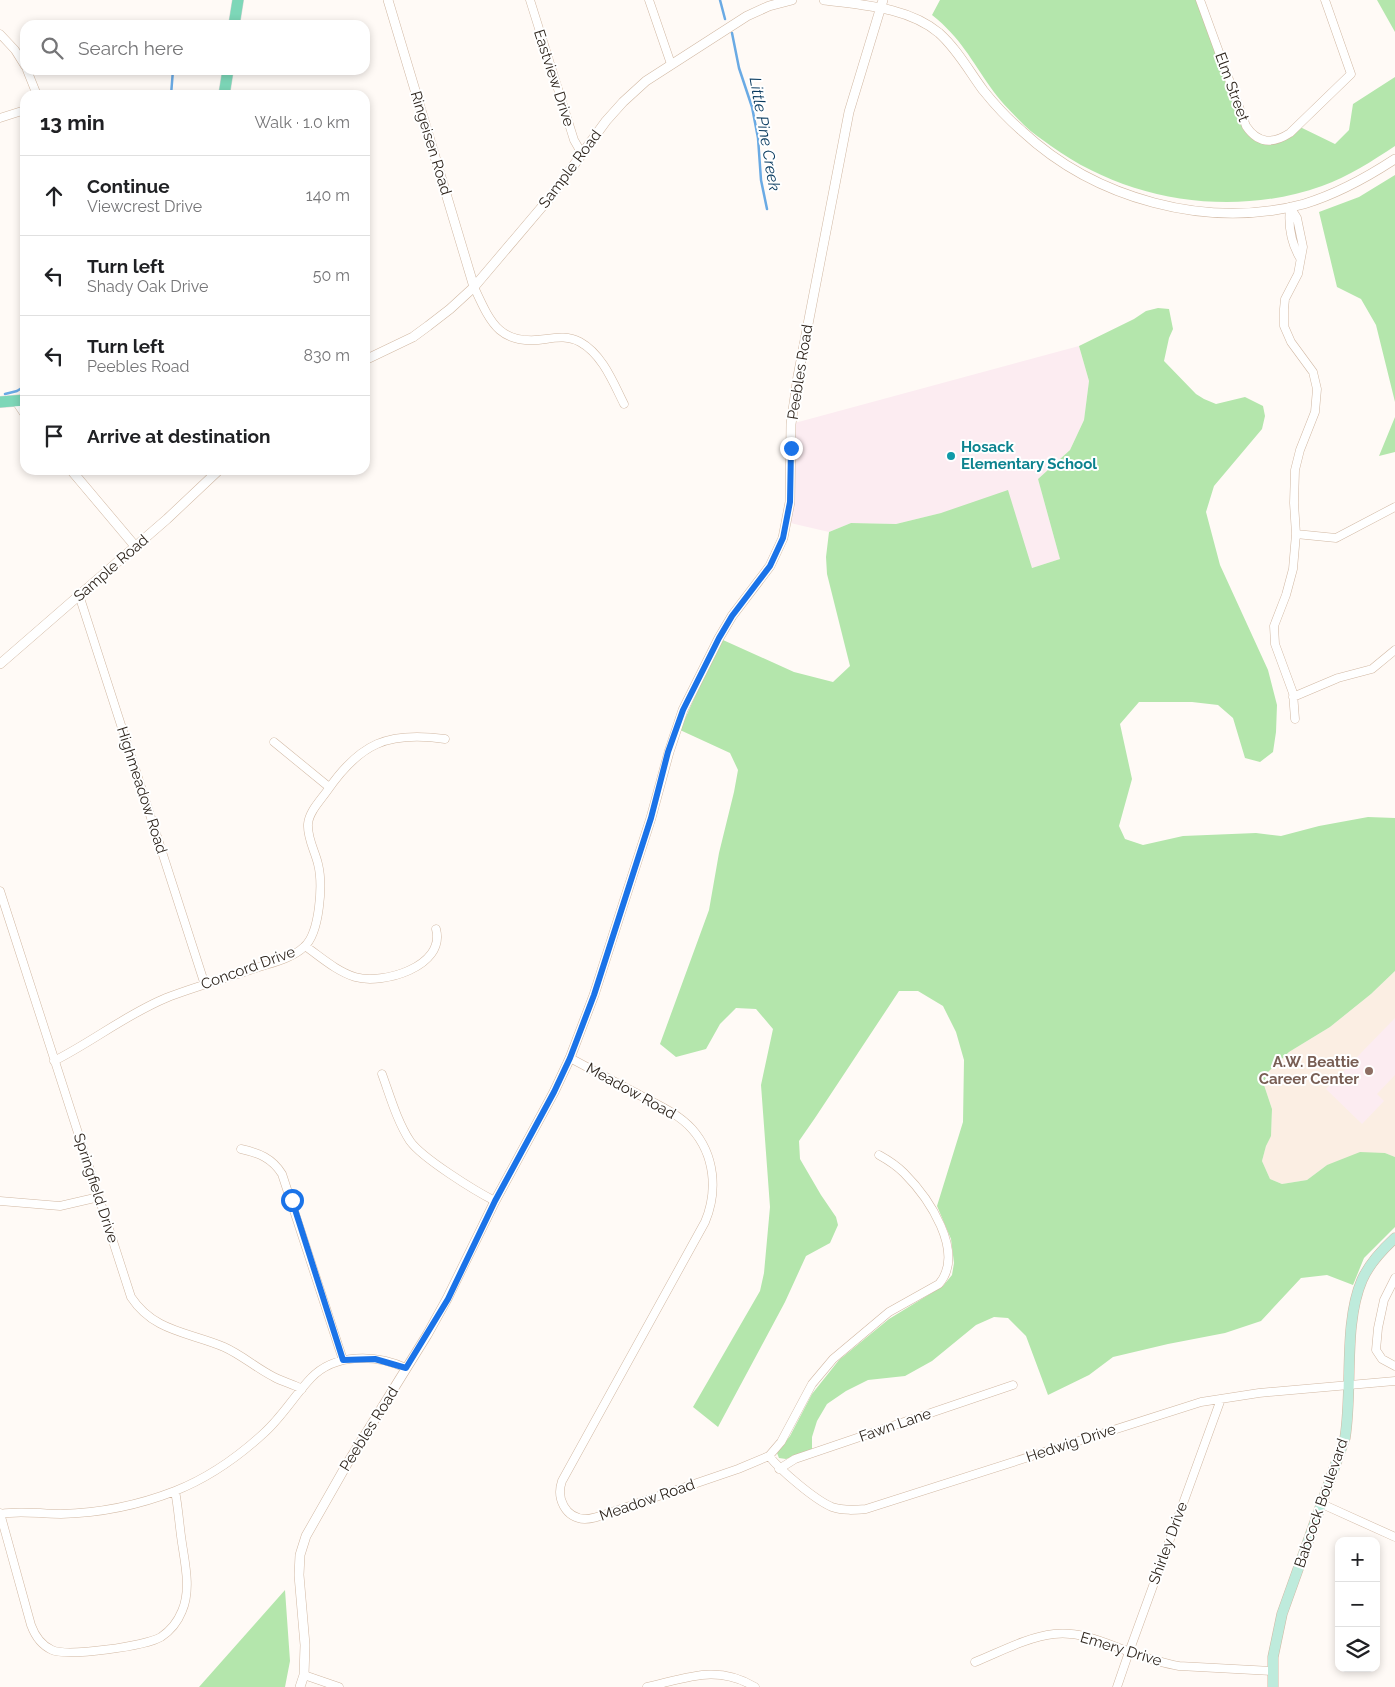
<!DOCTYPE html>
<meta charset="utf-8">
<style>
body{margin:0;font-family:Raleway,sans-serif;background:#f6f6f6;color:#202124}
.controls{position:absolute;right:15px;bottom:15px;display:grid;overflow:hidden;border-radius:10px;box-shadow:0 2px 8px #0003}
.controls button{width:45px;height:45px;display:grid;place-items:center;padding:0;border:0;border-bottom:1px solid #e0e0e0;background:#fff;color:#202124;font:25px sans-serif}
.stop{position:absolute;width:15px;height:15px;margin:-11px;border:4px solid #1a73e8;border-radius:50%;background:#fff}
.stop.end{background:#1a73e8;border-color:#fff;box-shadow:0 1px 5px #0008}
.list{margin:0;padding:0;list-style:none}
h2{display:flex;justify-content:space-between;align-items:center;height:65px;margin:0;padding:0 20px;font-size:21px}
h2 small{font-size:16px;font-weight:400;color:#757577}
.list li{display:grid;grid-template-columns:32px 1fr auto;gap:15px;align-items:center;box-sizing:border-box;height:80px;padding:0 20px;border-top:1px solid #e0e0e0}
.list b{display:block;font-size:19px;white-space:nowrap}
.list p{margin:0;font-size:16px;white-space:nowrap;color:#757577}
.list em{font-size:16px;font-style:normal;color:#757577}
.icon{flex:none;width:28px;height:28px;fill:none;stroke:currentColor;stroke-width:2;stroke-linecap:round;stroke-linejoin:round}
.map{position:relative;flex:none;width:1395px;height:1687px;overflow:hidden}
.search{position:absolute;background:#fff;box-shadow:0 2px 8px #0003;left:20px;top:20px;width:350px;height:55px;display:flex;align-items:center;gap:12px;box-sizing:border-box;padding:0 18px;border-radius:15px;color:#757577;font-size:19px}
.panel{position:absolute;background:#fff;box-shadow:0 2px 8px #0003;left:20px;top:90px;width:350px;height:385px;border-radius:15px}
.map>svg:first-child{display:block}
.built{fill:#fbeee3}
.education{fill:#fcecf1}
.green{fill:#b4e6ac}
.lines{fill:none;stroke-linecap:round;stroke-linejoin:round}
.stream{stroke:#6aaae4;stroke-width:2.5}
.minor-casing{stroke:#d1b8a3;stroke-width:9}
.tertiary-casing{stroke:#d1b8a3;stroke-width:10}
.secondary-casing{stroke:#d1b8a3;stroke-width:11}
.primary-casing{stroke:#d9d8d6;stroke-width:12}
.minor{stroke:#fff;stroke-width:8}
.tertiary{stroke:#fff;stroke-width:9}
.secondary{stroke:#beebdc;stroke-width:10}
.primary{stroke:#7dd7b8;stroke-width:11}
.route{stroke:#1a73e8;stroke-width:6}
.culture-dot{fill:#0f9aa8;stroke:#fff;stroke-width:2}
.education-dot{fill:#8d6e63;stroke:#fff;stroke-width:2}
.labels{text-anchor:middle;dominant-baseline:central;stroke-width:4;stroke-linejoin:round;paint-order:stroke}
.street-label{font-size:15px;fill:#2e251d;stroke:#fff}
.culture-label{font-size:15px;font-weight:bold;fill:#0d838f;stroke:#fff;text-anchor:start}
.education-label{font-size:15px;font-weight:bold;fill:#785e54;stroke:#fff;text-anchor:end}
.water-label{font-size:16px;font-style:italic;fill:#083a5f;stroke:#fff}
</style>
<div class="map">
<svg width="1395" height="1687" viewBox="0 0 1395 1687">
<rect width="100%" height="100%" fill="#fffaf6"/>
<path class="built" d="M1395,971V1157L1385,1153L1327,1165L1307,1180L1282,1184L1270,1179L1262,1161L1266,1146L1271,1135L1272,1109L1264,1085L1267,1073L1289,1052L1330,1027L1371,994Z"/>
<path class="education" d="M1079,346L1089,381L1084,420L1070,450L1038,479L1060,559L1032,568L941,513L896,524L851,523L829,532L786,522L791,424Z
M1395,1018V1075L1377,1094L1384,1101L1362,1124L1326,1089Z"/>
<path class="green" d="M940,0H1200L1246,126L1268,140L1298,126L1335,144L1349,130L1353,104L1395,77V146C1372,161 1348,177 1322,186C1232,218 1127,201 1051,146C1042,139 1032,133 1024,125C1013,114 1000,101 991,88C971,60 961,38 932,15Z
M1377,0H1395V32Z
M1395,175V402L1376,325L1361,299L1337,287L1319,212L1359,197Z
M1158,308L1169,309L1173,329L1169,338L1164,361L1196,394L1204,399L1216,404L1245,397L1263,406L1265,416L1262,429L1214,486L1206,512L1220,565L1268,670L1277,705L1276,732L1273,752L1260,762L1245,758L1233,718L1218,705L1192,702H1139L1120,724L1132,779L1119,826L1125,839L1143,845L1183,836L1256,833L1281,836L1319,826L1368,817L1395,818V971L1371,994L1330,1027L1289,1052L1267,1073L1264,1085L1272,1109L1271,1136L1266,1146L1262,1161L1270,1179L1282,1184L1307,1180L1327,1165L1360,1152L1385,1153L1395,1157V1227L1364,1258L1353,1285L1327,1275L1301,1278L1261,1321L1225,1333L1168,1344L1113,1357L1089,1375L1048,1395L1026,1336L1008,1318L994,1317L976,1325L932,1361L905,1376L868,1380L846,1391L827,1404L817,1421L812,1437V1450L786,1459L779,1458L777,1453L790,1436L812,1394L839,1360L889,1319L943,1286L952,1275L954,1263L951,1239L937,1206L963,1122L964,1060L956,1032L943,1006L918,991H899L815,1118L799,1141L800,1159L821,1195L836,1217L838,1225L830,1243L806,1256L785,1302L718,1427L693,1407L760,1291L764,1273L770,1207L761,1085L773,1029L756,1009L736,1008L720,1024L706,1049L676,1057L660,1044L709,910L719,853L734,792L738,770L730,753L680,730L711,661L723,640L794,672L833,682L850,666L827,574L826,557L829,532L851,523L896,524L941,513L1008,490L1032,568L1060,559L1038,479L1070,450L1084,420L1089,381L1079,346L1134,319L1146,311Z
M1395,417V452L1379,456Z
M285,1590L290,1661L285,1687H199Z"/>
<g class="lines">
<path class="stream" d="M720,0L725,19
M732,33L739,68L752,107L758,138L761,180L767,209
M171,95L173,70
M5,394L17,391L25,386"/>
<defs>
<path id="minor" d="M530,0L574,140L582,154
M649,0L671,64
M1200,0L1246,126C1258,144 1273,144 1290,133L1351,74L1325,0
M0,34L15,50L25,66
M27,70L37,95
M0,118L25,110
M1290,207L1297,218L1303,247L1298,274L1285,299L1284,309V326L1291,342L1313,372L1317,389L1315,412L1300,450L1295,470L1294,503L1296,534L1293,569L1286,595L1274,626L1275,644L1293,693L1295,719
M1290,207C1288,225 1291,243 1300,258
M474,287C491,324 500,346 546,339C558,337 569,336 580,342C602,354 613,382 624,404
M1296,534L1336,538L1395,507
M79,595L205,985
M1293,697L1338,678L1372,669L1395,650
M274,742L329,787
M0,891L131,1297C154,1332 189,1332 224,1347C242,1355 256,1368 274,1377C283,1382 293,1384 302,1389
M305,946C321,957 336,971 355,977C382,985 446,967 436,929
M570,1058C591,1069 613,1081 634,1092C653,1103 677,1112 692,1129C715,1155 718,1191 705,1222L562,1481C556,1498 565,1518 585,1519C593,1519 601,1516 609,1513L738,1469L769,1456L781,1442L812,1384L833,1359L889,1312L939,1284C966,1252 928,1197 904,1173C897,1166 888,1160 879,1155
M54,1061C92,1042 127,1014 166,998C196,986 228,978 259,967C275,962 292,958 304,947C320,933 323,884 318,864C315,851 307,838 308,824C309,812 320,801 327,791C360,743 388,731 445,739
M382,1074C390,1096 397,1121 410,1141C422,1158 475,1191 495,1201
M241,1149C259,1153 272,1158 282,1174L343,1360
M0,1201L60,1206L99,1197
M1395,1278L1384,1300L1378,1328L1376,1350L1382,1359L1395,1366
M769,1456C780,1470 815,1500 832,1507C843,1511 855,1510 866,1509L1201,1402L1259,1393L1395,1381
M779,1469L795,1459L1013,1385
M1322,1504L1395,1537
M0,1513L31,1625C35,1636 41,1645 52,1650C68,1657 146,1646 161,1637C170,1631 178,1621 182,1611C192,1588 184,1560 181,1536C179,1521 178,1506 175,1491
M0,1514C20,1510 40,1514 61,1514C100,1513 139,1505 175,1491C208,1478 238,1457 264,1433C282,1417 294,1396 311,1378C335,1353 376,1354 406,1368
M975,1662C1000,1652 1027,1637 1054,1634C1080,1631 1103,1642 1127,1651C1144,1657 1161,1663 1179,1666L1273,1671
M304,1675L339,1687
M647,1687C687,1678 717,1664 755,1687
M1117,1687L1129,1652L1221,1399"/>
<path id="tertiary" d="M388,0L474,287
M824,0C862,5 908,7 939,33C957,49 969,71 983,90C995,105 1008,119 1022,131C1095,199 1207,230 1304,204C1337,194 1366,178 1395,159
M365,360L413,337L428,326L450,309L474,287L552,195L606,121L623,102L646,81L747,16L769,6L792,0
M17,402L25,414
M71,470L135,546
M0,664L167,519L219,470
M300,1687L304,1675L305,1645L299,1575L300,1555L306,1536L347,1464L427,1335L447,1299L495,1201L554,1092L570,1058L594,995L651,818L669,752L683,710L719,638L732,616L770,566L783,538L790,502L791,424L798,376L849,112L883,0"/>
<path id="secondary" d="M1273,1687V1657L1282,1614L1345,1438C1353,1389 1343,1324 1362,1280C1369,1264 1382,1250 1395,1238"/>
<path id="primary" d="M234,25L238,0
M224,95L228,70
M0,402L25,400"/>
</defs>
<use href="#minor" class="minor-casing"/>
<use href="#tertiary" class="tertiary-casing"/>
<use href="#secondary" class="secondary-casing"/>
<use href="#primary" class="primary-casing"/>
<use href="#minor" class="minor"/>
<use href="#tertiary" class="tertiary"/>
<use href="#secondary" class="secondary"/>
<use href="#primary" class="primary"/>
</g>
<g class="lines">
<path class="route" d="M292,1200L343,1360L375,1359L406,1368L448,1299L495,1201L554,1092L570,1058L594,995L651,818L668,752L683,710L719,638L732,616L770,566L783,538L790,502L791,448"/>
</g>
<circle class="culture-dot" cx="951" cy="456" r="5"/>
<circle class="education-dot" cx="1369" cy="1071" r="5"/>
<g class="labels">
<g class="street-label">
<text transform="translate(554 78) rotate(72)">Eastview Drive</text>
<text transform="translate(1232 87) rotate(70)">Elm Street</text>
<text transform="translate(431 143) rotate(73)">Ringeisen Road</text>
<text transform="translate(570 169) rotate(-53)">Sample Road</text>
<text transform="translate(800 372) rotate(-81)">Peebles Road</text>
<text transform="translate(111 568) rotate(-41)">Sample Road</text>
<text transform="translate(142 790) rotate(72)">Highmeadow Road</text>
<text transform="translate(248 968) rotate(-20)">Concord Drive</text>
<text transform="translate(631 1091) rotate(29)">Meadow Road</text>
<text transform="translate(96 1188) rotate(72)">Springfield Drive</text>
<text transform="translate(895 1425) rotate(-19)">Fawn Lane</text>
<text transform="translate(369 1429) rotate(-58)">Peebles Road</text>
<text transform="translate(1071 1443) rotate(-18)">Hedwig Drive</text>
<text transform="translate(647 1500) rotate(-19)">Meadow Road</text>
<text transform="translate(1321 1503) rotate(-71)">Babcock Boulevard</text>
<text transform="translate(1168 1543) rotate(-70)">Shirley Drive</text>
<text transform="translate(1121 1649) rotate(17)">Emery Drive</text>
</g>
<g class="culture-label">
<text x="961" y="447">Hosack<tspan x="961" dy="17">Elementary School</tspan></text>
</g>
<g class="education-label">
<text x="1359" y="1062">A.W. Beattie<tspan x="1359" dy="17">Career Center</tspan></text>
</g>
<g class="water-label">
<text transform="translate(765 134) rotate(80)">Little Pine Creek</text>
</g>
</g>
</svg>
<div class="controls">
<button>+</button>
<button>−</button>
<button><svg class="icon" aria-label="layers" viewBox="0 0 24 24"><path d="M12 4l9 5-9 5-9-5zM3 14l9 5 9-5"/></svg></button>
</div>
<div class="stop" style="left:292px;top:1200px"></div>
<div class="stop end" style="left:791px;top:448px"></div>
<div class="search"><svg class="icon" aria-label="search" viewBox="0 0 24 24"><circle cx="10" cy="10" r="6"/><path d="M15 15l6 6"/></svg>Search here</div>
<section class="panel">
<h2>13 min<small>Walk · 1.0 km</small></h2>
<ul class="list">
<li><svg class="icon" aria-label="ahead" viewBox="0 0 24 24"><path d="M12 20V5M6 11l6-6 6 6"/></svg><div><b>Continue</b><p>Viewcrest Drive</p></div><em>140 m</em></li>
<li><svg class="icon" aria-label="left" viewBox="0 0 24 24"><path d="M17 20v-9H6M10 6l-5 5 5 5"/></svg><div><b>Turn left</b><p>Shady Oak Drive</p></div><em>50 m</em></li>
<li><svg class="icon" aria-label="left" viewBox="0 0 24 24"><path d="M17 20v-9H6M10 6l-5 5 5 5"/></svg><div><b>Turn left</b><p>Peebles Road</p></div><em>830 m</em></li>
<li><svg class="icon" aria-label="arrive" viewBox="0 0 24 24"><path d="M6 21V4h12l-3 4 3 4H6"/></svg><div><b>Arrive at destination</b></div></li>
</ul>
</section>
</div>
